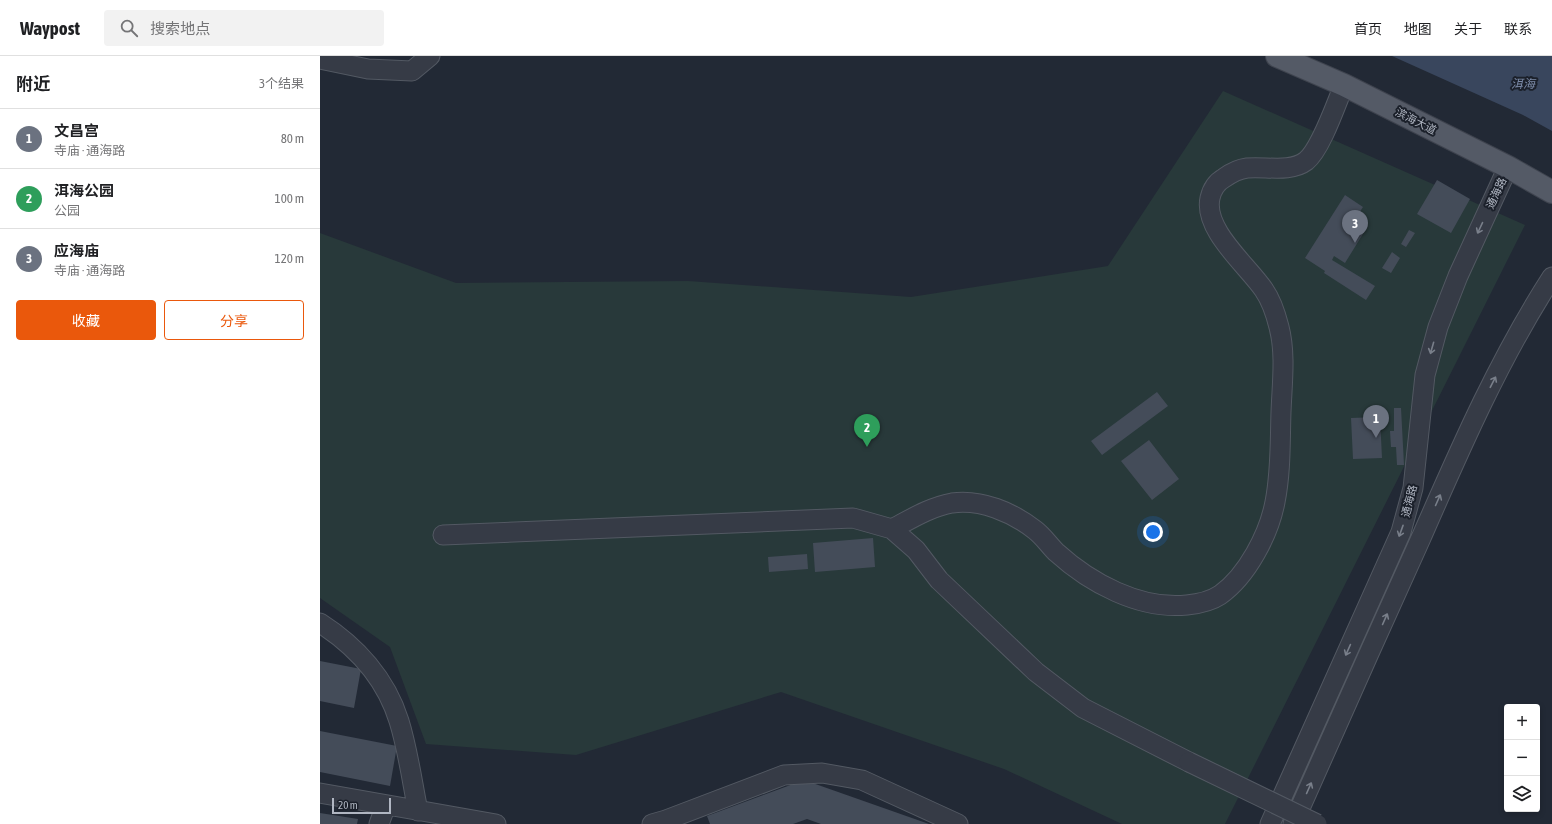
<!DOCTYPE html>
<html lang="zh">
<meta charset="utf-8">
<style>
body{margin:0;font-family:"Asap Condensed","Noto Sans SC",sans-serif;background:#f2f2f2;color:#202124}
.controls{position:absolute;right:12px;bottom:12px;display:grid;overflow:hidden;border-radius:4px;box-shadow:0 2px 6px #0003}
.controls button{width:36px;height:36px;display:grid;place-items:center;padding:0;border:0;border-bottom:1px solid #e0e0e0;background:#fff;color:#202124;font:20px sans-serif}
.scale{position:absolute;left:12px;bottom:10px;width:59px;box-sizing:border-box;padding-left:4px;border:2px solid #b0b6c2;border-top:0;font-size:11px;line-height:14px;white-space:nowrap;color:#b0b6c2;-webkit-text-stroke:3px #1b202a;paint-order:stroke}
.you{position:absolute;left:833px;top:476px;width:14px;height:14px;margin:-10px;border:3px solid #fff;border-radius:50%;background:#1a73e8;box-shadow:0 0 0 6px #1a73e833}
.badge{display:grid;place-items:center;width:26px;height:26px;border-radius:50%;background:#ea580c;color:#fff;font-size:13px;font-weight:700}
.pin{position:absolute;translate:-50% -33px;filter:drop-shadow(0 1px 2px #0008)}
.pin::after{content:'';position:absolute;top:21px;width:14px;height:12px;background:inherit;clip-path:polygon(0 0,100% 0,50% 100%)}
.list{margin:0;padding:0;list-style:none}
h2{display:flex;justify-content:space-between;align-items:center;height:52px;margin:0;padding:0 16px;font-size:17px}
h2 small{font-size:13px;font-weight:400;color:#757577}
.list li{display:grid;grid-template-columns:26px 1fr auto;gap:12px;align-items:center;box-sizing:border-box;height:60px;padding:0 16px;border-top:1px solid #e0e0e0}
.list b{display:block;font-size:15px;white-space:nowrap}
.list p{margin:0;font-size:13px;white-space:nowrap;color:#757577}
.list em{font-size:13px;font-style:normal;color:#757577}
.actions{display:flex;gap:8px;padding:12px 16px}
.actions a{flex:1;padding:9px 0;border:1px solid #ea580c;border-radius:4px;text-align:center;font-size:14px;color:#ea580c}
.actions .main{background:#ea580c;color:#fff}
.icon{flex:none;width:22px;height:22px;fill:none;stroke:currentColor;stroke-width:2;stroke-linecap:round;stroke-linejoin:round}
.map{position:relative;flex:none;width:1232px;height:768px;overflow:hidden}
header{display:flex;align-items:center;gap:24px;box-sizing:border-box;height:56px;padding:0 20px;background:#fff;border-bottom:1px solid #e0e0e0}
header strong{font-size:19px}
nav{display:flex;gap:22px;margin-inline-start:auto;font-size:14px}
.search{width:280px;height:36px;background:#f2f2f2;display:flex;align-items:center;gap:10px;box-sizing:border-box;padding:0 14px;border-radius:4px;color:#757577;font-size:15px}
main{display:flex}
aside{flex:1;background:#fff}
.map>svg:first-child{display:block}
.green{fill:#28393a}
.water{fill:#39465d}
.building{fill:#444c59}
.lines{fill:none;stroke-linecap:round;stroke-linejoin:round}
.minor-casing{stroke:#535963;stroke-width:21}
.major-casing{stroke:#3f444f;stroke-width:24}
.minor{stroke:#363b46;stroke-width:19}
.major{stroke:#545a66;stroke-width:22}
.minor-bridge-casing{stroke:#535963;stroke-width:21;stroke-linecap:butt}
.minor-bridge{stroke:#363b46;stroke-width:19}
.oneway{stroke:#797f8a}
.labels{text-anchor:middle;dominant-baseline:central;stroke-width:4;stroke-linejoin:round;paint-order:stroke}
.street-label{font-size:11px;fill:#b0b6c2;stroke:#1b202a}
.water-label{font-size:12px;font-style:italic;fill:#7c8ba8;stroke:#1b202a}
</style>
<header>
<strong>Waypost</strong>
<div class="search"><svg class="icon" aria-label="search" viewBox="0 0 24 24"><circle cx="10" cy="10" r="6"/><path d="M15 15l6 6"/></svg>搜索地点</div>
<nav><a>首页</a><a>地图</a><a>关于</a><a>联系</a></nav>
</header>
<main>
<aside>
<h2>附近<small>3个结果</small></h2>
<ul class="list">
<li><span class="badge" style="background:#6b7280">1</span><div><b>文昌宫</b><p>寺庙 · 通海路</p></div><em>80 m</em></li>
<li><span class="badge" style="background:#2e9e5b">2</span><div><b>洱海公园</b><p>公园</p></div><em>100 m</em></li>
<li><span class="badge" style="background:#6b7280">3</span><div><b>应海庙</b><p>寺庙 · 通海路</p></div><em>120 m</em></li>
</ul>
<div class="actions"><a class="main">收藏</a><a>分享</a></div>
</aside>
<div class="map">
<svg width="1232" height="768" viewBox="0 0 1232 768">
<rect width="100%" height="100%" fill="#222935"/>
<path class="green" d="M903,35L1205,169L905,768H802L684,713L461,636L256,699L106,688L70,591L0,542V177L136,227L368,225L591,241L788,210Z"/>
<path class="water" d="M1072,0H1232V75L1203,59Z"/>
<path class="building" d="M1117,124L1150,143L1131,177L1097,158Z
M1025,139L1043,151L1034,165L1046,173L1025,207L1014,200L1012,204L1055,230L1046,244L1004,217L1005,215L985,202Z
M1089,174L1095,177L1086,191L1081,188Z
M1072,196L1080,202L1071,217L1062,212Z
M837,336L848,350L782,399L771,385Z
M1074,352H1081L1084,409H1077L1076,391H1071L1070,375H1074Z
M1060,361L1062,402L1033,403L1031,362Z
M829,384L859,423L832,444L801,405Z
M553,482L555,511L495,516L493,487Z
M487,498L488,513L449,516L448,501Z
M0,605L41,613L34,652L0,645Z
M0,675L77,690L70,730L0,716Z
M484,724L609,768H501L487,763L473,768H390L387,760Z
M0,757L38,763L37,768H0Z"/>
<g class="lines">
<defs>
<path id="minor" d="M0,3L48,13L92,15L110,0
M572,473C591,463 610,451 632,447C661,443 692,456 715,474C723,480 729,489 736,496C770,527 820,554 867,549C877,548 891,545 900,539C927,520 949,478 955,446C961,416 960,386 961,356C962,328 966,298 959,271C956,259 951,244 944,234C928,210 883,174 890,142C892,133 897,126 904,122C911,117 919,113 927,112C945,110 970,117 986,105C1001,93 1016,48 1024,29
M123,479L533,462L572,473L596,494L619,524L716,616L763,652L869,706
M0,567C36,590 66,623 79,665C88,694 92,725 98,755
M0,737L176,768
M59,768L66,749
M332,768L346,764L464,719L502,717L542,724L638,768
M950,768L1081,476L1093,432L1105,319L1118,271L1138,220L1188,111
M973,768C1015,673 1058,577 1101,482C1140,393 1179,303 1232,221"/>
<path id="major" d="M957,0L1024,29L1188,111L1232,136"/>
</defs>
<use href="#minor" class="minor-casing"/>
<use href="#major" class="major-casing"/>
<use href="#minor" class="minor"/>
<use href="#major" class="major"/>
<defs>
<path id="minor-bridge" d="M869,706L997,768"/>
</defs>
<use href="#minor-bridge" class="minor-bridge-casing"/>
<use href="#minor-bridge" class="minor-bridge"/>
</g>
<defs><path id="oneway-shaft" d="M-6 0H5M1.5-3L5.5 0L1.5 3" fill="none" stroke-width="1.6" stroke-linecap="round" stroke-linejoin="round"/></defs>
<g class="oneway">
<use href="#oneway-shaft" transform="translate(1160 172) rotate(115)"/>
<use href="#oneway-shaft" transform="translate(1112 292) rotate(106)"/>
<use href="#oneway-shaft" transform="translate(1173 326) rotate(-63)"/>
<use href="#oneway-shaft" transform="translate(1118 444) rotate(-66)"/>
<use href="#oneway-shaft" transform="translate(1081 475) rotate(110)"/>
<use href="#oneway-shaft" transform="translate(1065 563) rotate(-66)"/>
<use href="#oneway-shaft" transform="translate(1028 594) rotate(114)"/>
<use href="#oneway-shaft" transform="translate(989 732) rotate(-66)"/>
</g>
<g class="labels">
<g class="street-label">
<text transform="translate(1096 65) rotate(27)">滨海大道</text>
<text transform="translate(1176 137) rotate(-65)">通海路</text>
<text transform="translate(1089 445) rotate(-76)">通海路</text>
</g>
<g class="water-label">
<text x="1203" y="28">洱海</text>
</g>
</g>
</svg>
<div class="controls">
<button>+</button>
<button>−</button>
<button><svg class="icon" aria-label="layers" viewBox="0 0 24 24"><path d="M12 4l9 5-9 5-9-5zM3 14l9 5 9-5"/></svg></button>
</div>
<div class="scale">20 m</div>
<div class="you"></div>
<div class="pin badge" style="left:1056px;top:382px;background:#6b7280">1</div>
<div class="pin badge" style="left:547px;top:391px;background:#2e9e5b">2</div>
<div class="pin badge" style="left:1035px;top:187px;background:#6b7280">3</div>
</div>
</main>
